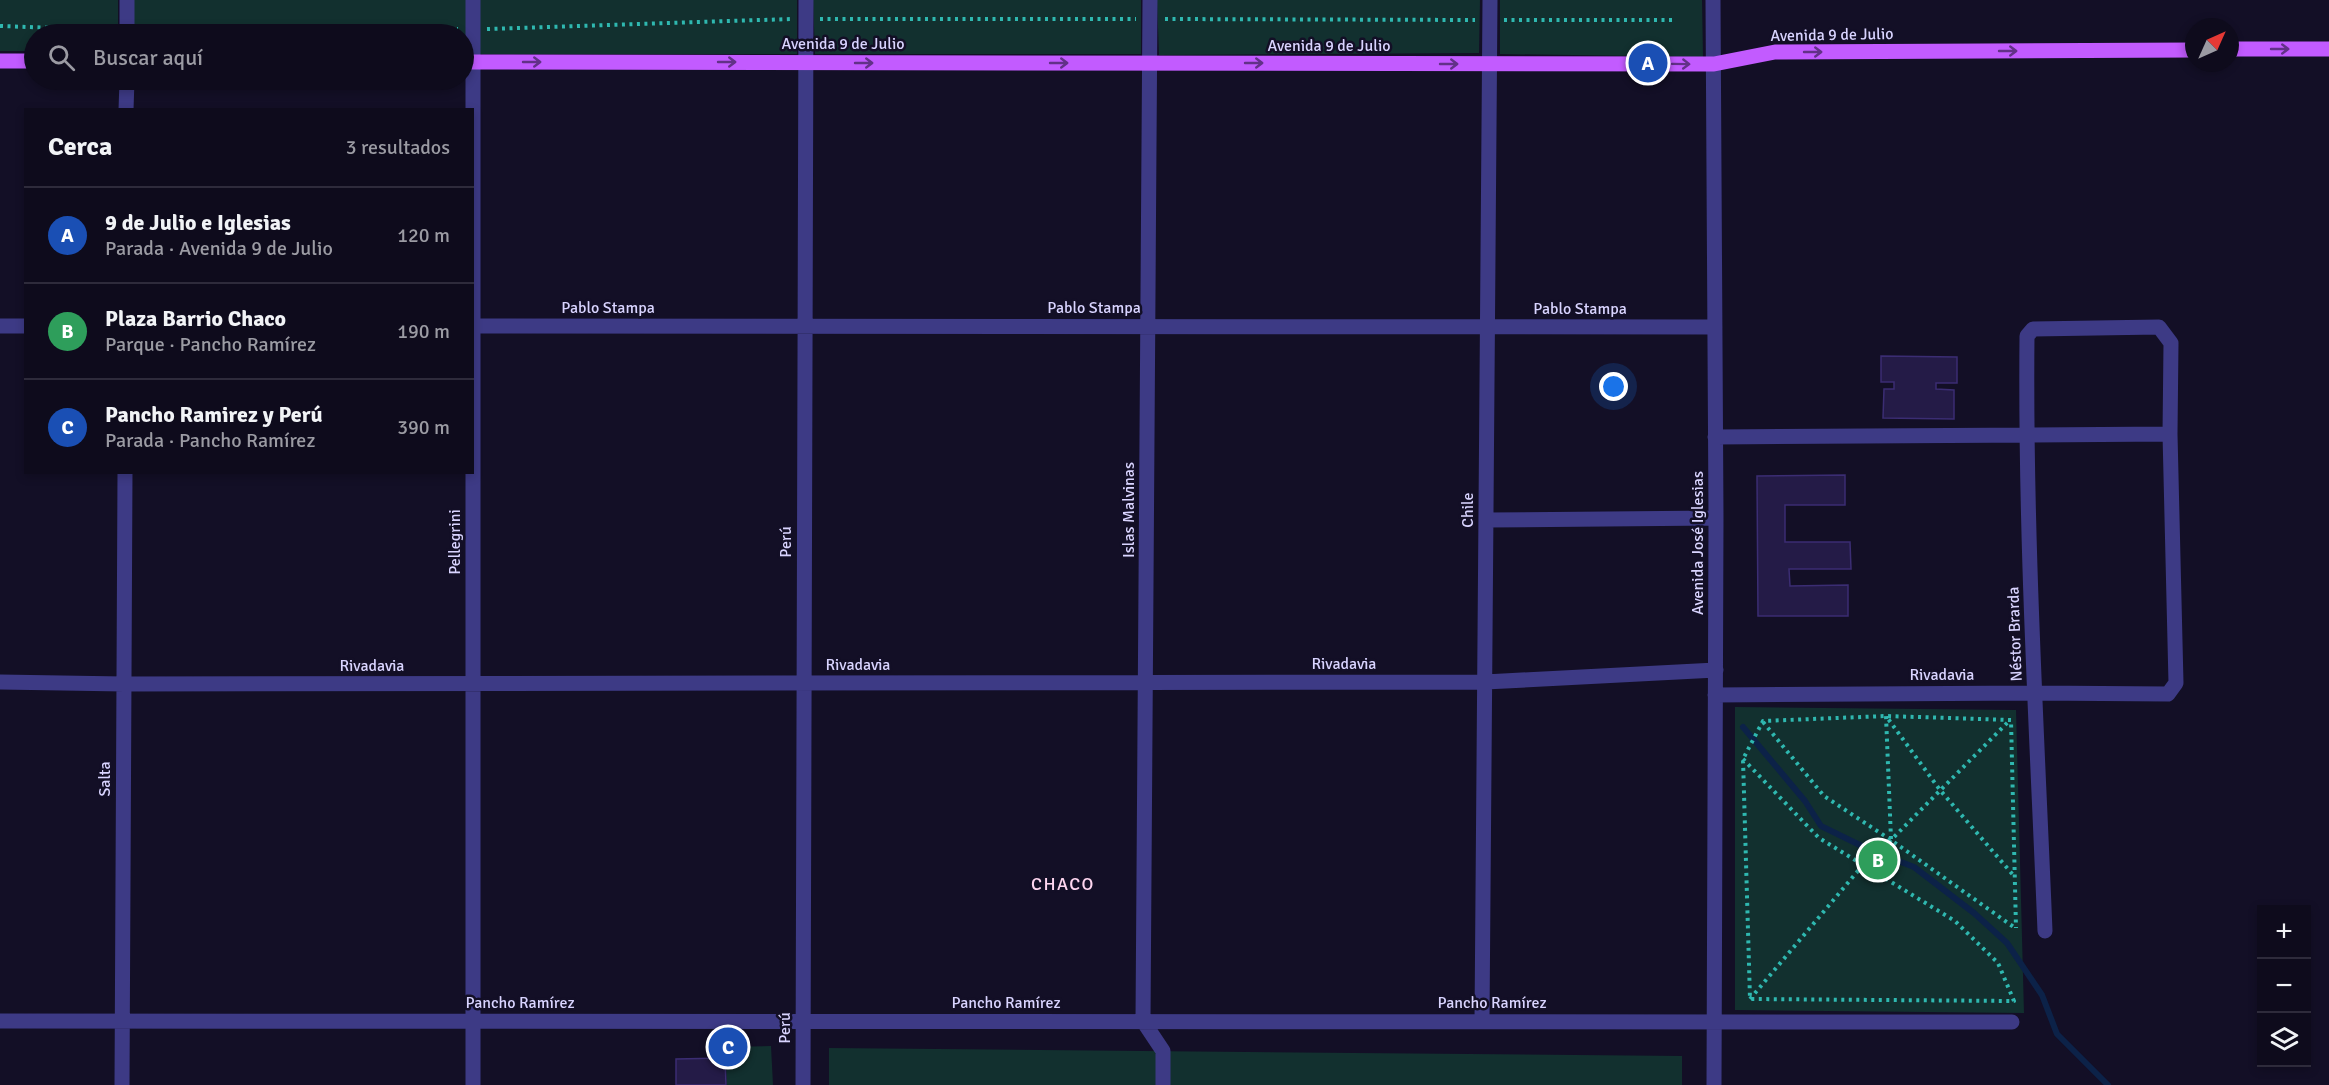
<!DOCTYPE html>
<html lang="es">
<meta charset="utf-8">
<style>
body{margin:0;font-family:Signika,sans-serif;background:#1c1929;color:#f1f3f6}
.controls{position:absolute;right:18px;bottom:18px;display:grid;overflow:hidden;border-radius:0px;box-shadow:0 3px 9px #0003}
.controls button{width:54px;height:54px;display:grid;place-items:center;padding:0;border:0;border-bottom:2px solid #2e2b3b;background:#0e0b1c;color:#f1f3f6;font:30px sans-serif}
.compass{position:absolute;left:2185px;top:18px;width:54px;height:54px;border-radius:50%;background:#0e0b1c;box-shadow:0 3px 9px #0003;rotate:45deg}
.you{position:absolute;left:1614px;top:387px;width:21px;height:21px;margin:-15px;border:4px solid #fff;border-radius:50%;background:#1a73e8;box-shadow:0 0 0 9px #1a73e833}
.badge{display:grid;place-items:center;width:39px;height:39px;border-radius:50%;background:#00e5ff;color:#fff;font-size:20px;font-weight:700}
.pin{position:absolute;translate:-50% -50%;border:3px solid #fff;box-shadow:0 2px 6px #0006}
.list{margin:0;padding:0;list-style:none}
h2{display:flex;justify-content:space-between;align-items:center;height:78px;margin:0;padding:0 24px;font-size:26px}
h2 small{font-size:20px;font-weight:400;color:#9b9ba3}
.list li{display:grid;grid-template-columns:39px 1fr auto;gap:18px;align-items:center;box-sizing:border-box;height:96px;padding:0 24px;border-top:2px solid #2e2b3b}
.list b{display:block;font-size:22px;white-space:nowrap}
.list p{margin:0;font-size:20px;white-space:nowrap;color:#9b9ba3}
.list em{font-size:20px;font-style:normal;color:#9b9ba3}
.icon{flex:none;width:33px;height:33px;fill:none;stroke:currentColor;stroke-width:2;stroke-linecap:round;stroke-linejoin:round}
.map{position:relative;flex:none;width:2329px;height:1085px;overflow:hidden}
.search{position:absolute;background:#0e0b1c;box-shadow:0 3px 9px #0003;left:24px;top:24px;width:450px;height:66px;display:flex;align-items:center;gap:15px;box-sizing:border-box;padding:0 21px;border-radius:33px;color:#9b9ba3;font-size:22px}
.panel{position:absolute;background:#0e0b1c;box-shadow:0 3px 9px #0003;left:24px;top:108px;width:450px;height:366px;border-radius:0px}
.map>svg:first-child{display:block}
.green{fill:#12302f}
.lines{fill:none;stroke-linecap:round;stroke-linejoin:round}
.stream{stroke:#0c2248;stroke-width:6}
.building{fill:#241b47;stroke:#3b2d73;stroke-width:1.5}
.path{stroke:#2fb8b0;stroke-width:4;stroke-dasharray:3 4.5;stroke-linecap:butt}
.minor{stroke:#3d3a85;stroke-width:15}
.major{stroke:#c25bff;stroke-width:15}
.oneway{stroke:#623188}
.labels{text-anchor:middle;dominant-baseline:central;stroke-width:5;stroke-linejoin:round;paint-order:stroke}
.street-label{font-size:16px;fill:#d9d4ff;stroke:#130f26}
.neighbourhood-label{font-size:18px;letter-spacing:1.5px;fill:#ffd6f0;stroke:#130f26}
</style>
<div class="map">
<svg width="2329" height="1085" viewBox="0 0 2329 1085">
<rect width="100%" height="100%" fill="#130f26"/>
<path class="green" d="M0,0H118V34H34V51H0Z
M133,0H466L467,54H464V34H134Z
M480,0H797V54H480Z
M813,0H1141V54H815Z
M1157,0H1480L1479,53L1159,55Z
M1500,0H1702L1703,57L1500,54Z
M1735,707L2016,710L2024,1013L1735,1010Z
M771,1046L773,1085H727L725,1047Z
M829,1048L1682,1056V1085H829Z"/>
<g class="lines">
<path class="stream" d="M1743,727L1805,801L1821,826L1870,850L1914,867L1974,913L2007,943L2042,995L2057,1034L2108,1085"/>
</g>
<path class="building" d="M1881,356L1957,357V383H1936V389L1954,390V419L1883,418L1884,389H1894V382H1881Z
M1845,475V505H1785V542H1850L1851,569H1789L1790,586L1848,585V616H1758L1757,476Z
M725,1058L726,1085H676V1059Z"/>
<g class="lines">
<path class="path" d="M820,19H1136
M1165,19L1475,20
M1504,20H1675
M0,26L113,30
M487,29L791,19
M142,30L458,29
M1763,722L1824,796L1891,840L2015,928
M1743,759L1819,838L1955,921L1998,963L2014,1001L1750,999L1743,759L1763,721L1886,716L2011,720L2016,928
M1891,839L1886,716L1940,790L2014,876
M1750,999L1868,859L1891,840L2010,720"/>
<path class="minor" d="M1150,0L1143,1021L1163,1051V1085
M1713,0L1716,518L1714,1085
M127,34V0
M126,110L127,80
M0,326H26
M472,326L1715,327
M1715,437L2170,434
M1486,520L1716,518
M0,682L124,684L1485,682L1716,670
M1715,695L2035,693L2168,694L2176,683L2170,434L2171,343L2159,327L2033,329L2027,336C2025,534 2037,733 2045,931
M0,1021L2012,1022
M1482,1021L1490,0
M122,1085L125,472
M473,1085V0
M803,1085L806,0"/>
<path class="major" d="M2230,49H2329
M0,61H34
M464,62L1714,64L1775,52L2194,50"/>
</g>
<defs><path id="oneway-shaft" d="M-6 0H5M1.5-3L5.5 0L1.5 3" fill="none" stroke-width="1.6" stroke-linecap="round" stroke-linejoin="round" transform="scale(1.5)"/></defs>
<g class="oneway">
<use href="#oneway-shaft" transform="translate(2280 49)"/>
<use href="#oneway-shaft" transform="translate(2008 51)"/>
<use href="#oneway-shaft" transform="translate(1813 52)"/>
<use href="#oneway-shaft" transform="translate(532 62)"/>
<use href="#oneway-shaft" transform="translate(727 62)"/>
<use href="#oneway-shaft" transform="translate(864 63)"/>
<use href="#oneway-shaft" transform="translate(1059 63)"/>
<use href="#oneway-shaft" transform="translate(1254 63)"/>
<use href="#oneway-shaft" transform="translate(1449 64)"/>
<use href="#oneway-shaft" transform="translate(1681 64) rotate(1)"/>
</g>
<g class="labels">
<g class="street-label">
<text transform="translate(1832 35) rotate(-1)">Avenida 9 de Julio</text>
<text x="843" y="44">Avenida 9 de Julio</text>
<text x="1329" y="46">Avenida 9 de Julio</text>
<text x="608" y="308">Pablo Stampa</text>
<text x="1094" y="308">Pablo Stampa</text>
<text x="1580" y="309">Pablo Stampa</text>
<text transform="translate(1129 510) rotate(-90)">Islas Malvinas</text>
<text transform="translate(1468 510) rotate(-90)">Chile</text>
<text transform="translate(455 542) rotate(-90)">Pellegrini</text>
<text transform="translate(786 542) rotate(-90)">Perú</text>
<text transform="translate(1698 543) rotate(-90)">Avenida José Iglesias</text>
<text transform="translate(2015 634) rotate(-92)">Néstor Brarda</text>
<text x="1344" y="664">Rivadavia</text>
<text x="858" y="665">Rivadavia</text>
<text x="372" y="666">Rivadavia</text>
<text x="1942" y="675">Rivadavia</text>
<text transform="translate(105 779) rotate(-90)">Salta</text>
<text x="520" y="1003">Pancho Ramírez</text>
<text x="1006" y="1003">Pancho Ramírez</text>
<text x="1492" y="1003">Pancho Ramírez</text>
<text transform="translate(785 1028) rotate(-90)">Perú</text>
</g>
<g class="neighbourhood-label">
<text x="1063" y="884">CHACO</text>
</g>
</g>
</svg>
<div class="controls">
<button>+</button>
<button>−</button>
<button><svg class="icon" aria-label="layers" viewBox="0 0 24 24"><path d="M12 4l9 5-9 5-9-5zM3 14l9 5 9-5"/></svg></button>
</div>
<svg class="compass" viewBox="-18 -18 36 36"><path d="M0-13l5 13h-10z" fill="#e53935"/><path d="M0 13l5-13h-10z" fill="#9b9ba3"/></svg>
<div class="you"></div>
<div class="pin badge" style="left:1648px;top:63px;background:#1a4fb4">A</div>
<div class="pin badge" style="left:1878px;top:860px;background:#2e9e5b">B</div>
<div class="pin badge" style="left:728px;top:1047px;background:#1a4fb4">C</div>
<div class="search"><svg class="icon" aria-label="search" viewBox="0 0 24 24"><circle cx="10" cy="10" r="6"/><path d="M15 15l6 6"/></svg>Buscar aquí</div>
<section class="panel">
<h2>Cerca<small>3 resultados</small></h2>
<ul class="list">
<li><span class="badge" style="background:#1a4fb4">A</span><div><b>9 de Julio e Iglesias</b><p>Parada · Avenida 9 de Julio</p></div><em>120 m</em></li>
<li><span class="badge" style="background:#2e9e5b">B</span><div><b>Plaza Barrio Chaco</b><p>Parque · Pancho Ramírez</p></div><em>190 m</em></li>
<li><span class="badge" style="background:#1a4fb4">C</span><div><b>Pancho Ramirez y Perú</b><p>Parada · Pancho Ramírez</p></div><em>390 m</em></li>
</ul>
</section>
</div>
